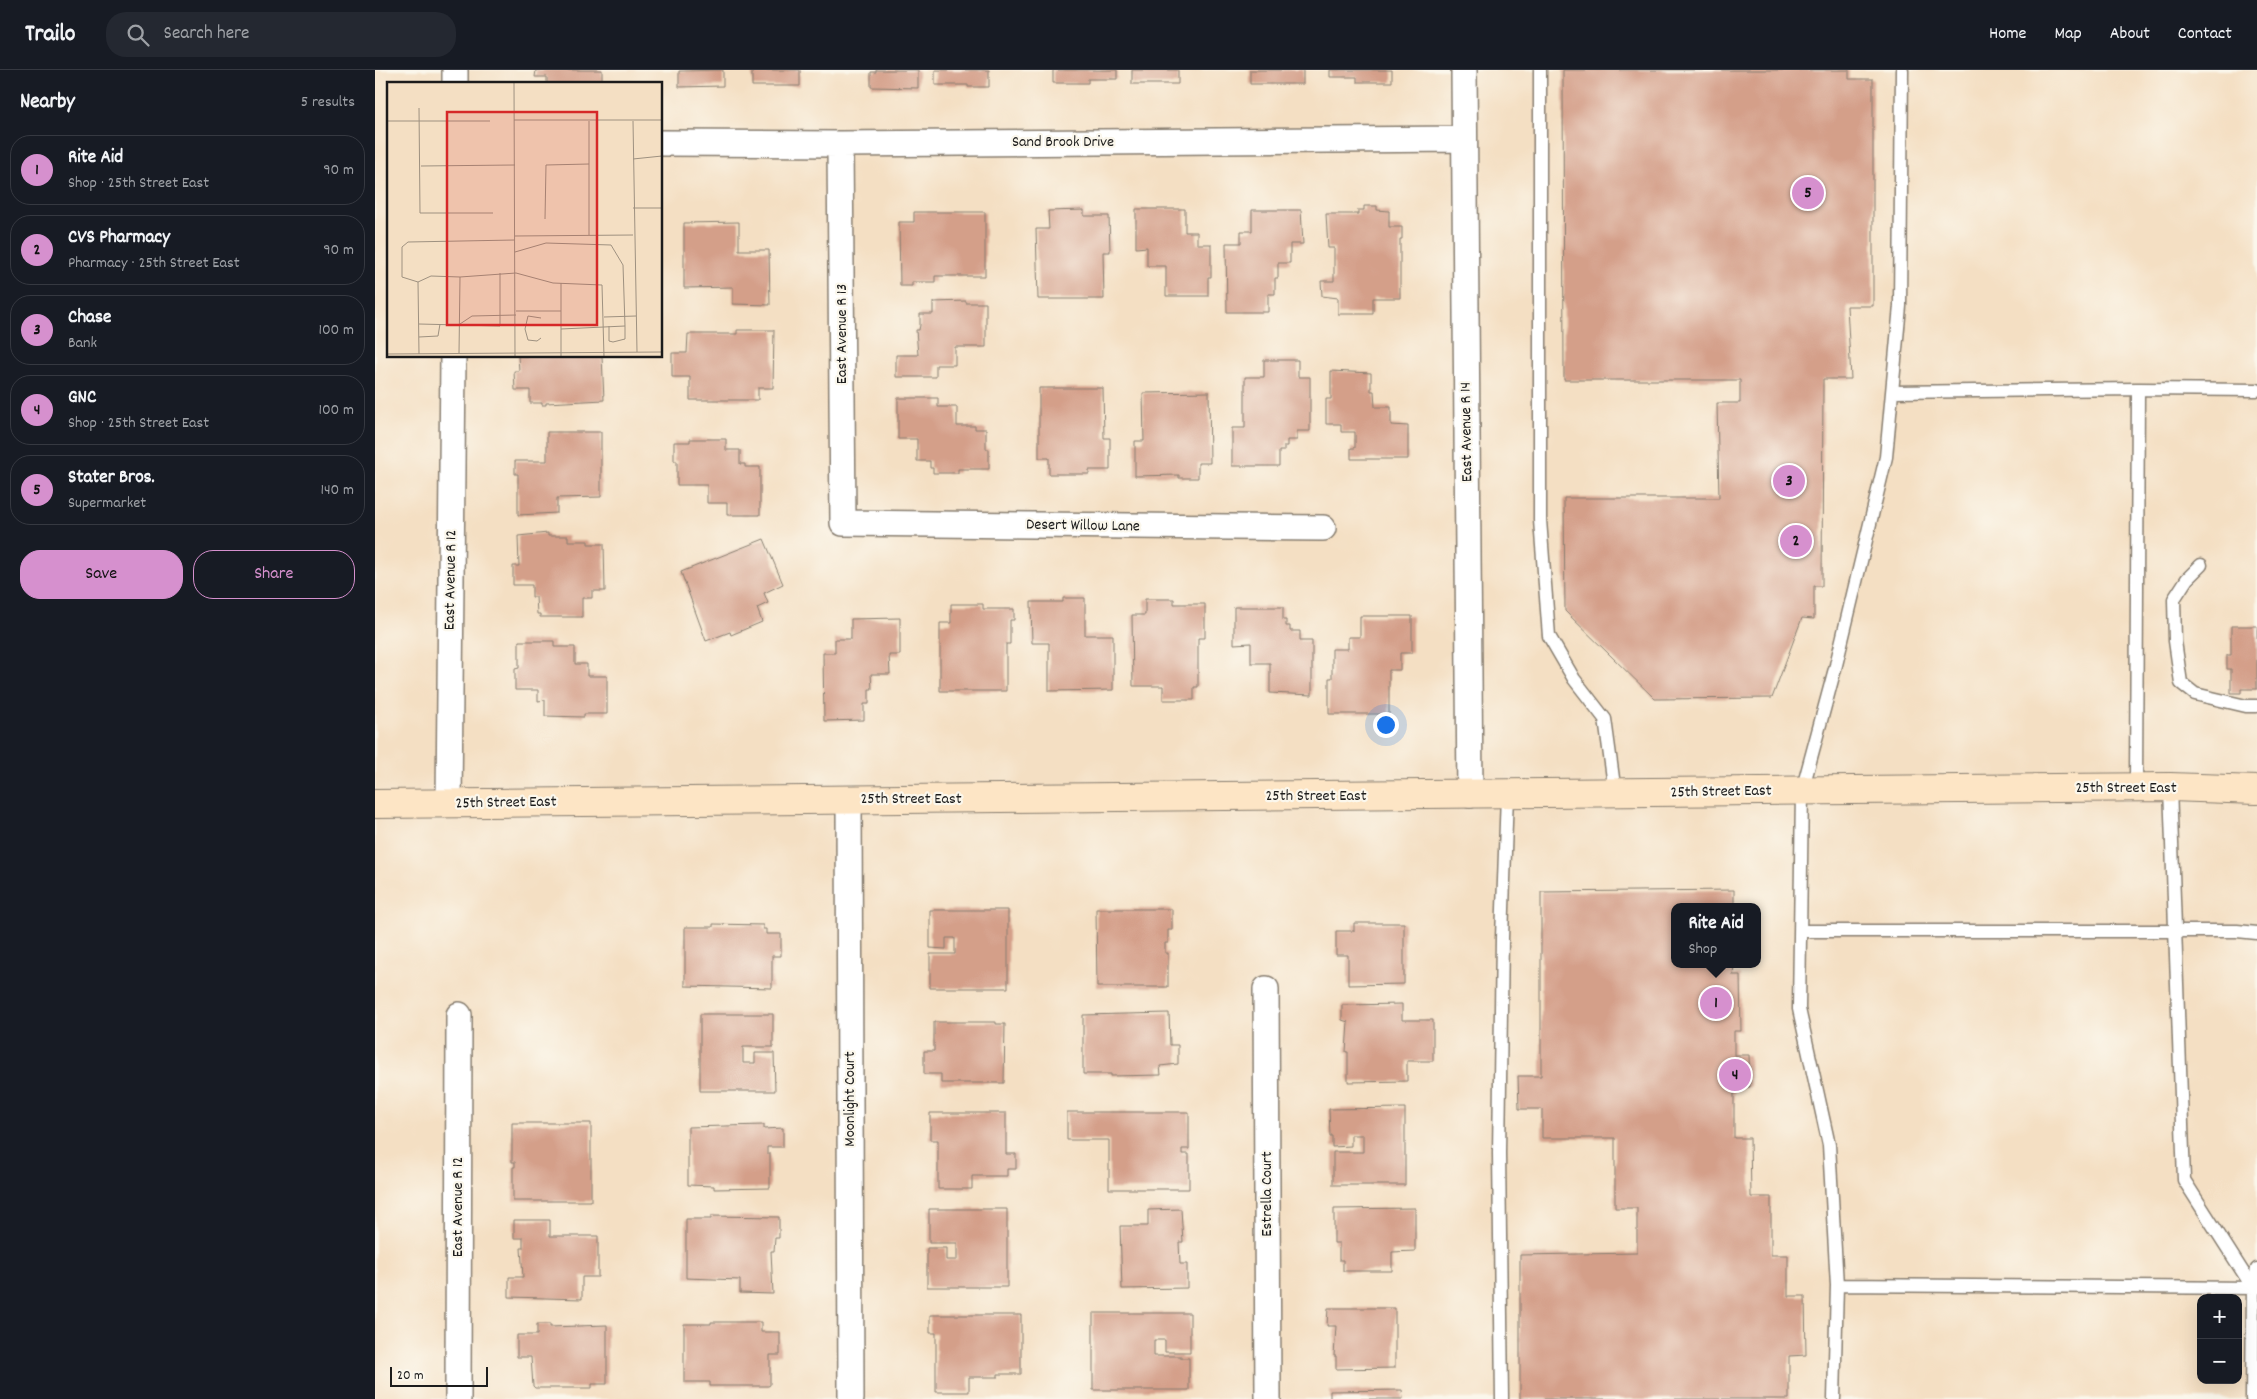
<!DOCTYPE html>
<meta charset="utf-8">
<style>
body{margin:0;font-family:Dekko,sans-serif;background:#242831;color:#f1f3f6}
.controls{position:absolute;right:15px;bottom:15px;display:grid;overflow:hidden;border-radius:10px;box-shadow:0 5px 20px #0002}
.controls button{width:45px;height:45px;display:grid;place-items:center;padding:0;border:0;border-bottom:1px solid #363941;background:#171b24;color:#f1f3f6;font:25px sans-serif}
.scale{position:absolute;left:15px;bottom:12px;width:98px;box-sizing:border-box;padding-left:5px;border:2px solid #1c1c1c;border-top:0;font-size:14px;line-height:18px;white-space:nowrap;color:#1c1c1c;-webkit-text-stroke:4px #fbf7ec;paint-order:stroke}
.you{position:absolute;left:1010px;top:654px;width:18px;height:18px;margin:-12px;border:4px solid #fff;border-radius:50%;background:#1a73e8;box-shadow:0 0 0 8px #1a73e833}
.badge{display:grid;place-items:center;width:32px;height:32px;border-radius:50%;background:#d690ce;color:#111;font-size:16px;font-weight:700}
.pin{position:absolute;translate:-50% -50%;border:2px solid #fff;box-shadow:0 1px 5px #0006}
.popup{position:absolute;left:1296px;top:833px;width:90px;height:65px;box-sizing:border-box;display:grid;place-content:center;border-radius:10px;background:#171b24;filter:drop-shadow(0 1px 4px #0005);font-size:16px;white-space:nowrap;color:#9ea1a6}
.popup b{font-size:19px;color:#f1f3f6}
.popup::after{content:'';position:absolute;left:50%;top:100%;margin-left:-10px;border:10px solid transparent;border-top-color:#171b24}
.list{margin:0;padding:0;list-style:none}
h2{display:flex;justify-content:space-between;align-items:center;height:65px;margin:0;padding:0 20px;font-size:21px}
h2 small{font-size:16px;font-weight:400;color:#9ea1a6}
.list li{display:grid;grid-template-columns:32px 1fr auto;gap:15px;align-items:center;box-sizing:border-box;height:70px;margin:0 10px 10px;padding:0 10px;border:1px solid #363941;border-radius:20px}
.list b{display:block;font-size:19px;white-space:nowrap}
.list p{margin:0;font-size:16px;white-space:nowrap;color:#9ea1a6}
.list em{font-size:16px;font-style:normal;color:#9ea1a6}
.actions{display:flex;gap:10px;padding:15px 20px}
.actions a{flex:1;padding:11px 0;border:1px solid #d690ce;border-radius:20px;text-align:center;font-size:18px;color:#d690ce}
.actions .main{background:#d690ce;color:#111}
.icon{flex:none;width:28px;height:28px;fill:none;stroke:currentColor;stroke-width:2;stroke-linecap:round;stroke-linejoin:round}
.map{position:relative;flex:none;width:1882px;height:1329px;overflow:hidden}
header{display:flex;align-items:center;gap:30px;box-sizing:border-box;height:70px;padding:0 25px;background:#171b24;border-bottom:1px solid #363941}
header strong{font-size:24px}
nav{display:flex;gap:28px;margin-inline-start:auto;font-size:18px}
.search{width:350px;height:45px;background:#242831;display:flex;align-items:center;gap:12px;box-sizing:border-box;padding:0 18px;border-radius:20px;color:#9ea1a6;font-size:19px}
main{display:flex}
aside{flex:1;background:#171b24}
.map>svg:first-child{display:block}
.building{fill:#d49f89}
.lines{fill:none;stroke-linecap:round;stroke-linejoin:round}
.service-casing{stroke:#887e70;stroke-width:15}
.minor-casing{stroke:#887e70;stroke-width:28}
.secondary-casing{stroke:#887e70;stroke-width:30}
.service{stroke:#fff;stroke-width:12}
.minor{stroke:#fff;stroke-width:25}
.secondary{stroke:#fde5c5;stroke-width:28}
.labels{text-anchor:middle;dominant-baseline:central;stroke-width:4.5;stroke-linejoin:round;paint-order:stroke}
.street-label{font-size:16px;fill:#1c1c1c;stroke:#fbf7ec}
.inset-road{fill:none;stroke:#9e9180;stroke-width:1}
.view{fill:#d62828;fill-opacity:0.15;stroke:#d62828;stroke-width:2.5}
.inset-edge{fill:none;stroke:#1c1c1c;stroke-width:2.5}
</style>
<header>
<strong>Trailo</strong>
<div class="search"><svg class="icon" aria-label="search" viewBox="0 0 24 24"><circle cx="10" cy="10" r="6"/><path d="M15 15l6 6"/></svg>Search here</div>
<nav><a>Home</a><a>Map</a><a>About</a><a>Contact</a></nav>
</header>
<main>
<aside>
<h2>Nearby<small>5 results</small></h2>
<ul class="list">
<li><span class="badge">1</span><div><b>Rite Aid</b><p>Shop · 25th Street East</p></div><em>90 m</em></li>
<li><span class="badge">2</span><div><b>CVS Pharmacy</b><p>Pharmacy · 25th Street East</p></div><em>90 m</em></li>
<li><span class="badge">3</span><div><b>Chase</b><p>Bank</p></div><em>100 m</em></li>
<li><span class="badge">4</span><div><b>GNC</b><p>Shop · 25th Street East</p></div><em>100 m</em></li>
<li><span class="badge">5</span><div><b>Stater Bros.</b><p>Supermarket</p></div><em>140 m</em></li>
</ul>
<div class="actions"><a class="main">Save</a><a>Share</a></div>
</aside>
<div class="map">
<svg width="1882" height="1329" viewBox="0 0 1882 1329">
<rect width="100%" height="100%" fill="#fbf7ec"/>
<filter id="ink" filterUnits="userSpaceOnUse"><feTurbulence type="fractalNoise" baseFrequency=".02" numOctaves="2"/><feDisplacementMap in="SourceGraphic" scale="10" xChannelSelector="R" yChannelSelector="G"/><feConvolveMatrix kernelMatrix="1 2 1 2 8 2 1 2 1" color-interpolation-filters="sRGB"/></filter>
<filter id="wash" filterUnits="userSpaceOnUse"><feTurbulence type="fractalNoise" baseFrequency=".0096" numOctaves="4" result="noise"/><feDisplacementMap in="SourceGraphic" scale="20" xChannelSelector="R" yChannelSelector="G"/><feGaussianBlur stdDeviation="1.12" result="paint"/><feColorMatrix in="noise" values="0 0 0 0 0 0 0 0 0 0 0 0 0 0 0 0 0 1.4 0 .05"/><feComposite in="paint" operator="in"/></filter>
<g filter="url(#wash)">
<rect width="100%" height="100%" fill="#f4dfc3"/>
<g id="blocks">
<path class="building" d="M161,0H227V14H172V7H160Z
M348,0V16L304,17V1Z
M377,0H425V16H377Z
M501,0H543V18L496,17V2H501Z
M560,0H614V17H593V15H560Z
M678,0H742V9H713V13H678Z
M757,0H803V14H757Z
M875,0H928V14H875Z
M955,0H1017V12H982V7H955Z
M1188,0H1474V9H1498V236H1472L1476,309H1448L1447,516H1439V549L1427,548L1397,628L1280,629L1190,541L1189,428H1344L1342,333H1365V310H1189Z
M989,136H1002V140L1014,141V157H1027V169H1025V228H998V244H963V228L947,226L946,211H959V178H953L951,144H983V140H989Z
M761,139H810V162H822V174H836V207H833V226H791V196H772V177L761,178Z
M709,140V146H734L735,182H728L729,229H663L661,159H674L673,141Z
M877,140H926L928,174H915V193H903V208H900V224H893V242H852L851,173H866V161H877Z
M539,142H610V206H560V212H537V216H525L524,152H539Z
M364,152V180H394L395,235L358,234V217L309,218V153Z
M591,231V233H611V277H580V295H561V307H521V285H543L541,260H544L545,255V244H558V232Z
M362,260H399L398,318H383V330H315V307H297V283H312L313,264H362Z
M143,286H227L229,330L171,333V335H167V333H155V320H140L139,301H144Z
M889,290H923V307H935V361H922V370H912V376H909V381H904V396H857V358H870V307H889Z
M956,301L996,303V321H999L1000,337H1016V355L1033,356V389H976V378H980V362H966V354H951V329H956Z
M664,318H728L729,368H735V400H714V404H674V388H664Z
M834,322L835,393H823V408H804V405L760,406V371H769L768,323Z
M523,328H563V337H582V356H600V359H611V379H614V399H583V403H558V398H555V391H542V369H523Z
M172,362H226V427L182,428V443L143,445V404H140V391H172Z
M315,369H351V380H365V394H370V397H385V445H352V433H332V415H302V391H299V372H315Z
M173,463V466H193V471H213V474H229L230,521H217V528H207V547H165V544H162L161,527H157V515H138V496H144L143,466Z
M389,469L408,514L389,523L393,533L382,538L387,552L356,565L355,562L331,571L306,502Z
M688,528H710V565H738V620L674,621V573H657L656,532H688Z
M770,529H799V534H830V568H823V617H819V630H788V616H758L757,545H770Z
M576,534H608V539H639V550H635V574H631V621H565V553H576Z
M859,537H908V550H911V556H915V561H925V571H937V625L895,623V593H876V573L859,574Z
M985,546H1037V583H1025V600H1014V644H954V608H957V579H973V567H985Z
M525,548V585H514L515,604H496L497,619H494V634H489V650L449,651L448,583H460V569H476V549Z
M1856,556H1882V619H1866V623H1856V599H1852V585H1856Z
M144,571H179V577H200V594H212V606H232V644H209V647L170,646V630L163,631V620H140V599L144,598Z
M1359,820V837H1300V894H1359L1358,905H1365L1366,961H1359V985H1374L1375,1017H1359V1068H1375L1376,1127H1396V1185H1413V1226H1430L1431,1285L1414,1286V1329H1145V1185L1262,1183V1138H1240V1068H1167V1039H1144L1143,1006H1166V822Z
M721,839H797V860H793V873H790V883H793V917H722Z
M555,840H633V918H555V884H580V868H571V879L555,878Z
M979,853H1029V914L973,915V885H961V861H979Z
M338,854L388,855V859H391V864H406V886H397V918L310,916V857H338Z
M1027,934V950H1058V991H1032V1011L973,1012V982H971L973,952L967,950V935Z
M794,943L795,975H803V994L785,996L786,1005L736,1006V1004H708V945Z
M325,944H398V977H368V993H380V983H399L400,1021H325Z
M559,952H621V954H630L629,1013H566V1004H549V981H559Z
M1030,1038V1115H958V1082H988V1065H976V1076L957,1077V1066H955L954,1039Z
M692,1042H814V1079H807V1084H814V1119H734V1070H692Z
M555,1043H631V1084H641V1099H632V1106H597V1119H563V1070H555Z
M137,1053H216V1131H138V1097H140V1092H137Z
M389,1055V1059L408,1058V1077H392V1084H395V1118L339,1119V1116L313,1115V1057Z
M1040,1138V1181L1017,1182V1201H968V1190H964V1173H959V1139Z
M554,1139H632V1217H552V1178H571V1190H582V1173H554Z
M806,1139L808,1172H804L805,1194H812V1218L747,1219L745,1156H773V1140Z
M336,1146L404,1147V1168H400L399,1181H396L398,1224L365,1223V1210L311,1208V1149H336Z
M139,1150H175V1166H223V1207H207V1229L134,1227V1207H148L146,1178H148V1168H139Z
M953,1238H1020V1298L961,1299V1286H959L961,1256H952Z
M718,1243H815V1282H790V1270H779V1286H806V1288H814V1320H718Z
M555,1245H646V1304H623V1307H594V1322H561V1263H555Z
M336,1252H386V1262H405V1285H395V1315L393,1316H335V1312H309V1254H336Z
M162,1254H175V1257L232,1255V1314H217V1318H160L158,1316L156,1287H142V1265H162Z
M1027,1320L1028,1329H955V1321Z"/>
</g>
</g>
<g filter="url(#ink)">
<use href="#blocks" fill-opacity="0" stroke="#887e70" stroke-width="1"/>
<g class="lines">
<defs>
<path id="service" d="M1165,0V450L1174,566L1199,609L1230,649L1240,723
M1527,0L1525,236L1511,387L1461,595L1427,721L1424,939L1454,1075L1462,1215L1882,1218
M1517,322L1763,319
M1826,495L1812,509L1799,529L1800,571L1806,613L1820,624L1871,636H1882
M1761,717L1763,319L1882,320
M1795,717L1809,1110L1878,1218
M1425,861H1862L1882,863
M1127,1329L1124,1083L1127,868L1132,724
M1459,1329L1462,1215
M1877,1329L1878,1218L1882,1199"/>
<path id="minor" d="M80,0V14
M1089,0L1095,725
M286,73L465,74L1089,69
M465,74L468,453L948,458
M474,730L476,1329
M74,734L78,286
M891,919L893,1329
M83,1329L84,945"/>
<path id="secondary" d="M0,734L1795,717L1882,720"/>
</defs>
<use href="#service" class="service-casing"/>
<use href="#minor" class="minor-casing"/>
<use href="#secondary" class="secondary-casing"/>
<use href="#service" class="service"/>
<use href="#minor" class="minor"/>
<use href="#secondary" class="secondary"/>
</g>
</g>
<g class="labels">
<g class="street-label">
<text x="688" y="72">Sand Brook Drive</text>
<text transform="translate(467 264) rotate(-90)">East Avenue R 13</text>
<text transform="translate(1092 362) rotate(-91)">East Avenue R 14</text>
<text transform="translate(708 456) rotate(1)">Desert Willow Lane</text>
<text transform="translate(76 510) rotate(-89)">East Avenue R 12</text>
<text x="1751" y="718">25th Street East</text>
<text transform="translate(1346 722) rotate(-1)">25th Street East</text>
<text x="941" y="726">25th Street East</text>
<text x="536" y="729">25th Street East</text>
<text transform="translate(131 733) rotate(-1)">25th Street East</text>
<text transform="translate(475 1029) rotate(-90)">Moonlight Court</text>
<text transform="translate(892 1124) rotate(-90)">Estrella Court</text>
<text transform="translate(83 1137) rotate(-90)">East Avenue R 12</text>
</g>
</g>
<g transform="translate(12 12)">
<rect width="275" height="275" fill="#f4dfc3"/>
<path class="inset-road" d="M127,0L128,275M32,26L33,131H106M127,38H275M0,39H103M202,39V153M246,39L250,270M246,77L275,74M34,84L128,83M246,126H275M158,137L159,83L202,82M128,154L246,153M128,170L159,161L224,163L236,183L238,244L174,247V229H129M31,200L15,195V165L21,160L128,158M174,201V229M217,235L249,234M32,242L113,244V191M73,242L85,234L129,233M222,244V259L226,260L238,257V244M32,255L51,254L53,242M154,256L150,259L141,258L138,247L141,234L154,236M72,271L73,195L129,191L166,201L215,203L217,275M0,272L275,270M32,272L31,200L44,194L73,195M174,275V247"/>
<path class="view" d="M60,30H210V243H60Z"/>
<rect width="275" height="275" class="inset-edge"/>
</g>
</svg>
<div class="controls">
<button>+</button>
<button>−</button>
</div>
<div class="scale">20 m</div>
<div class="you"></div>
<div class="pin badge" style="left:1341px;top:933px">1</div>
<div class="popup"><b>Rite Aid</b>Shop</div>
<div class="pin badge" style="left:1421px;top:471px">2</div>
<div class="pin badge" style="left:1414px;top:411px">3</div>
<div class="pin badge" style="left:1360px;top:1005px">4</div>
<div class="pin badge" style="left:1433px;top:123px">5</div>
</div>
</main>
